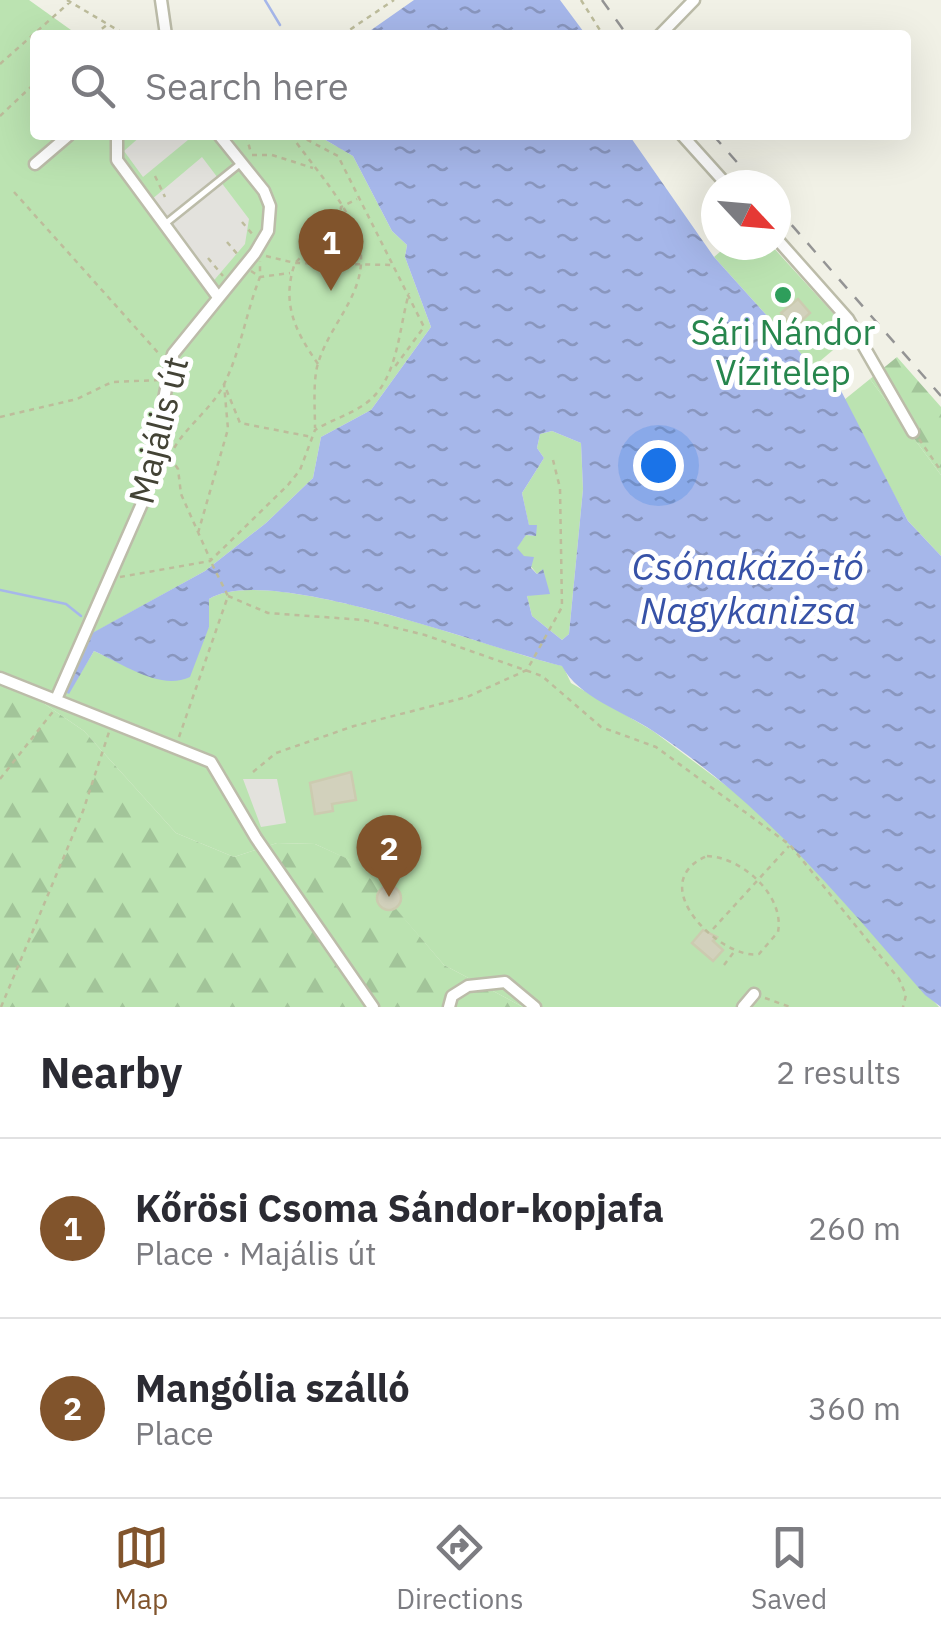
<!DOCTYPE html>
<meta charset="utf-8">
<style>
body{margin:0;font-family:"IBM Plex Sans",sans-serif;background:#f7f7f7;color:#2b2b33}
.compass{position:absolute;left:701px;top:170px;width:90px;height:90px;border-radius:50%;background:#fff;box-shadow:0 10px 40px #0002;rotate:116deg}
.you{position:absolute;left:658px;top:465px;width:35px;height:35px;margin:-25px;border:8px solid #fff;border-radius:50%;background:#1a73e8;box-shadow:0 0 0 15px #1a73e833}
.badge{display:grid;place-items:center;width:65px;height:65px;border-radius:50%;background:#81542c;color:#fff;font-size:32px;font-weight:700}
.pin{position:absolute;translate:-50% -82px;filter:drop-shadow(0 2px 5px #0008)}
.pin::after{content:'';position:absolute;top:52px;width:35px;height:30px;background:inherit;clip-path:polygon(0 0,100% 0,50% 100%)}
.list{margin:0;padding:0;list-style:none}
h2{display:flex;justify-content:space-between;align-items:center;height:130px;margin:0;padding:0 40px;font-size:42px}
h2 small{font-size:32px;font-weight:400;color:#7c7c81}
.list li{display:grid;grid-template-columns:65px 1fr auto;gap:30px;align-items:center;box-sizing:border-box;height:180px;padding:0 40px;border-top:2px solid #e1e1e2}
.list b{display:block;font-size:38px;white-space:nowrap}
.list p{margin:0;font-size:32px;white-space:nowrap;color:#7c7c81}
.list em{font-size:32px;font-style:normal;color:#7c7c81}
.icon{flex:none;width:55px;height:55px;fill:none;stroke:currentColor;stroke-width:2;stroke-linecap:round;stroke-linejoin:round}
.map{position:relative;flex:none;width:941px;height:1007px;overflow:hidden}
.search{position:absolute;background:#fff;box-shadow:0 10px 40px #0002;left:30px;right:30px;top:30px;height:110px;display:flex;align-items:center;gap:25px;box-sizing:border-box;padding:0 35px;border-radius:10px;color:#7c7c81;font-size:38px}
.sheet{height:490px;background:#fff}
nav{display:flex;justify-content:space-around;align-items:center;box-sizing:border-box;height:140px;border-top:2px solid #e1e1e2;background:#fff;font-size:28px;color:#7c7c81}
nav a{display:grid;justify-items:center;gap:5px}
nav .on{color:#81542c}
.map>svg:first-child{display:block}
.green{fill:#bbe3b1}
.forest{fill:url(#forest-firs)}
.parking{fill:#e3e2dd}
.water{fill:url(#water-ripples);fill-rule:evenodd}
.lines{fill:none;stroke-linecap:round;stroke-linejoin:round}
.stream{stroke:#a6b7ea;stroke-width:2.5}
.building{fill:#d2d1bc;stroke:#cccbb0;stroke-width:2.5}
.service-casing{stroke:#bcbca9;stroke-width:10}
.minor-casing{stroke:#bcbca9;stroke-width:15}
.path{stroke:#bdbc9b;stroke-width:2.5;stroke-dasharray:5 5;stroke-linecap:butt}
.service{stroke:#fff;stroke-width:5}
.minor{stroke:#fff;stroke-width:10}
.rail{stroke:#949494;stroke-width:2.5;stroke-dasharray:12 12;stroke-linecap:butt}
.leisure-dot{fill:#2e9e5b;stroke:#fff;stroke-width:4}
.labels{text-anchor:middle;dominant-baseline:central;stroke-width:10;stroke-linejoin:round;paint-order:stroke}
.leisure-label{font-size:35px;fill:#27864d;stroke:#fff}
.street-label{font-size:35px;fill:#434335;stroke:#fff}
.water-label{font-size:38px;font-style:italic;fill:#3752a7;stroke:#fff}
</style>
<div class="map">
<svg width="941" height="1007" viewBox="0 0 941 1007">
<defs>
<pattern id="forest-firs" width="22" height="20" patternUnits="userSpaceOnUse" patternTransform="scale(2.5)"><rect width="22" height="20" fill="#bbe3b1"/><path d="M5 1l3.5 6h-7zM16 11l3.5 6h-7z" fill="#a2c499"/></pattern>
<pattern id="water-ripples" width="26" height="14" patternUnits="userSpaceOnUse" patternTransform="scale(2.5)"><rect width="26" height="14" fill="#a6b7ea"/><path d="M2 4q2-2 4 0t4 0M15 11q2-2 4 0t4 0" fill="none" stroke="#8996be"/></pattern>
</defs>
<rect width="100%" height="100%" fill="#f1f1e6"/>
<path class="green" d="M0,0H29L78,35H35V135H317L353,156L392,231L407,245L405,257L431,327L371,410L321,437L313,478L266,523L205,571L86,637L68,694L94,651L150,677L209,627V599C268,562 492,650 563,666L571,683L653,731L744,799L798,848L939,1007H523L444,965L356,863L315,844L277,843L234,857L176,833L84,731L17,685L0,682Z
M728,245H771L852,334L813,367L714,257Z
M870,379L941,475V556L908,521L844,400Z
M552,431L581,443L583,489L569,634L562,640L532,616L527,596L543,591L542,570L537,574L516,548L526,535L535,536L536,525L529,526L522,493L544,458L537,448L540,434Z"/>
<path class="forest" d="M897,357L941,407V475L870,379Z
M0,682L17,685L84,731L176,833L234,857L277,843L315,844L357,863L444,965L523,1007H0Z"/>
<path class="parking" d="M142,135H194L143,177L124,151Z
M202,157L249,219L245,244L210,285L151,200Z
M243,779H277L286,823L261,827Z"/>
<path class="water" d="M414,0H560L586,35H364Z
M317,135H629L714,257L813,367L835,379L908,521L941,556V1007L925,995C837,895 766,806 653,731C623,711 579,698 562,666C492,650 268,562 209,599V627L190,677C160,691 123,664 94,651L69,694L65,692L85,637L205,571L266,523L313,478L321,437L371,410L431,327L405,257L407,245L392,231L353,156ZM552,431L581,443L583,489L569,634L562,640L532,616L527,596L550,594L543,569L537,574L531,568L534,557L524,556L517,548L526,535L536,536L537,525H529L522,493L544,458L537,448L540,434Z"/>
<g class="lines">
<path class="stream" d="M265,0L280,25
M0,590L66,604L81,616"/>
</g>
<path class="building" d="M798,299L810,313L794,328L781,313Z
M351,772L356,800L332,804L333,811L315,814L310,783Z
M377 898a12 12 0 1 1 24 0a12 12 0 1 1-24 0Z
M703,930L717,937L713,941L723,950L713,961L692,943Z"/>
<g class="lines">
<defs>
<path id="service" d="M165,224L241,163"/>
<path id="minor" d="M161,0L166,35
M660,35L694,0
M117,135V160L218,297
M682,135L727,185
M35,164L69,135
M776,238L848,319L913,432
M0,678L211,762L256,838L373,1007
M57,697L144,499L173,354L255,253L268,231L270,206L264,191L219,135
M449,1007L452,996L468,986L505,982L535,1007
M743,1007L754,994"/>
</defs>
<use href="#service" class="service-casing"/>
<use href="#minor" class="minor-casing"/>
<path class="path" d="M67,0L126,35
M581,0L603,35
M94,35L108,24
M342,35L394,0
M0,64L70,2
M0,116L35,83
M246,135L251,153
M291,135C313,167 346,201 358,239C373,290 329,321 317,367C313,386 315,409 315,428
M298,135L338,156L424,327L394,368
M252,155H272L313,168
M155,176L165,197
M14,192L161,356
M242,222L254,236
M227,242L239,256
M266,256L295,263L392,265
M208,258L223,276
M251,271L260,277L290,273
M318,364C295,331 281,303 295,263L339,219L341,207L357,199
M0,417L77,399L112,382L160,380
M919,439L941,471
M160,456L170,457L178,469L181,494L210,559
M170,457C179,432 208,413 222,388C240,355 246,312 260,277V261
M198,533L228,429L224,384L240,423L312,437
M120,577L210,561L288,485L300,470L315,430C332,419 354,414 370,400C398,376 399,328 409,293
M228,596L268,613L364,620L425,635L542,676L601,727L656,747L790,845L899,979L906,995L903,1007
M179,737L228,596L211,562
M253,772L276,753L354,726L467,697L527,670L562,607L560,488L553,460
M0,779L55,709
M707,856C742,857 785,896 778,932L759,954C723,961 641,884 707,856Z
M713,929L789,846
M724,965L734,952
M765,998L790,1007
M1,1007L83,811L109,732"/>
<use href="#service" class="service"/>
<use href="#minor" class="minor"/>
<path class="rail" d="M602,0L627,35
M713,135L757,185
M776,207L941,396"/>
</g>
<circle class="leisure-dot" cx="783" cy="295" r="10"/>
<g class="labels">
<g class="leisure-label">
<text x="783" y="332">Sári Nándor<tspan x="783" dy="40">Vízitelep</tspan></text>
</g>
<g class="street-label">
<text transform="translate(158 430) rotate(-76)">Majális út</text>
</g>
<g class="water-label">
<text x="748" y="565">Csónakázó-tó<tspan x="748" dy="44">Nagykanizsa</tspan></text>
</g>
</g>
</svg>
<svg class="compass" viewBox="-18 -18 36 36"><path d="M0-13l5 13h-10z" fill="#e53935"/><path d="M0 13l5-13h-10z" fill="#7c7c81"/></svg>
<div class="you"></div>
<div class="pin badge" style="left:331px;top:291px">1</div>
<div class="pin badge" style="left:389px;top:897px">2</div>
<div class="search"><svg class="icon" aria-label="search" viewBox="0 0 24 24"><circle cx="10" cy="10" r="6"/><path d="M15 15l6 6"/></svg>Search here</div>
</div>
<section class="sheet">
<h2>Nearby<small>2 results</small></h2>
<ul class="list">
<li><span class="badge">1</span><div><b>Kőrösi Csoma Sándor-kopjafa</b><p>Place · Majális út</p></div><em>260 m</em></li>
<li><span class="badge">2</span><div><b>Mangólia szálló</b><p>Place</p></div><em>360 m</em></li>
</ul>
</section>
<nav>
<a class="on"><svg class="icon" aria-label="map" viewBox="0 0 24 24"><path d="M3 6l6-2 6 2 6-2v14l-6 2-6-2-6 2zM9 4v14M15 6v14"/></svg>Map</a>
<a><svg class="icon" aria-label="directions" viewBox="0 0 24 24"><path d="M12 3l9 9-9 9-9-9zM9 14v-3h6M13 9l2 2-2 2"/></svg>Directions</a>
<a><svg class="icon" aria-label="saved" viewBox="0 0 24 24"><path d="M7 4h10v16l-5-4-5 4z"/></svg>Saved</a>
</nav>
